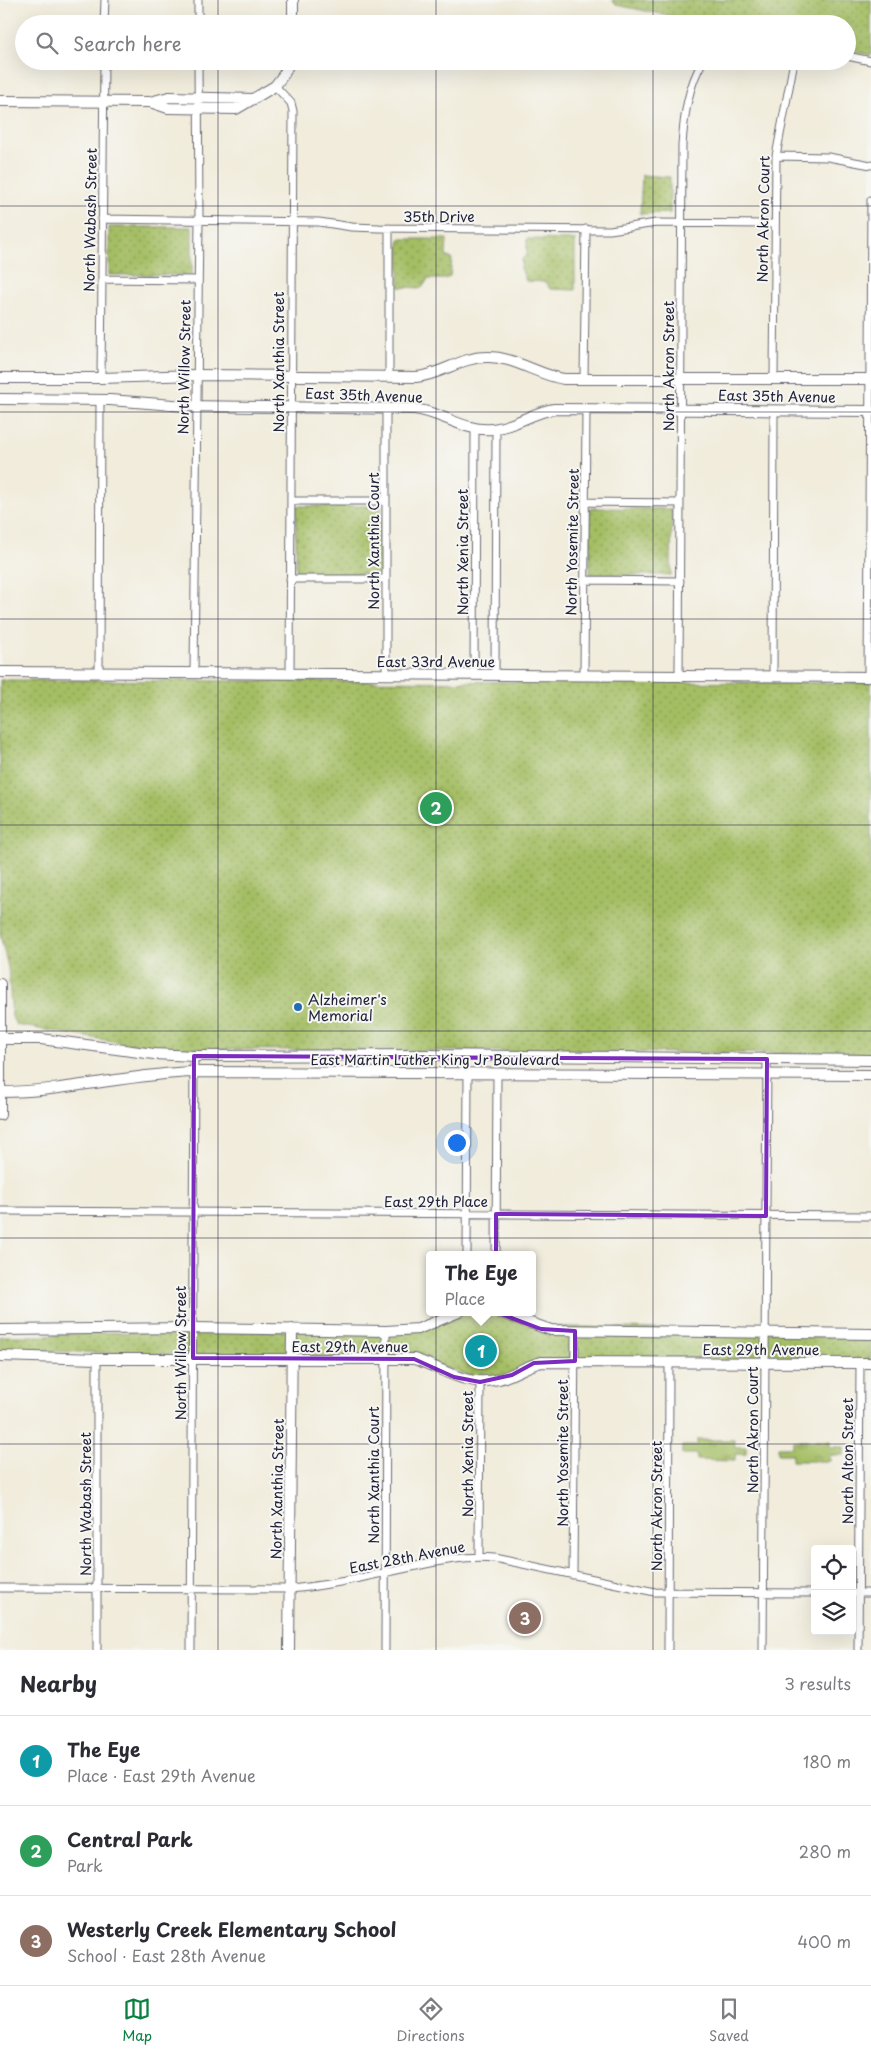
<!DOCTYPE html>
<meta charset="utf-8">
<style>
body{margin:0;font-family:"Playpen Sans",sans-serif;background:#f2f2f3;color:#2b2b33}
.controls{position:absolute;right:15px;bottom:15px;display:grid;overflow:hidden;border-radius:5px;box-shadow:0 5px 20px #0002}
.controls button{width:45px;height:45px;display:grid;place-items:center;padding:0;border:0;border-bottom:1px solid #e1e1e2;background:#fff;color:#2b2b33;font:25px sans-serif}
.you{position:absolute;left:456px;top:1142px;width:18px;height:18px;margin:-12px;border:4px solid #fff;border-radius:50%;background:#1a73e8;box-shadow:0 0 0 8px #1a73e833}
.badge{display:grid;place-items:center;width:32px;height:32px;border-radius:50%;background:#0b8043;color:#fff;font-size:16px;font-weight:700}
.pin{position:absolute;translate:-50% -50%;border:2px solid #fff;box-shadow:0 1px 5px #0006}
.popup{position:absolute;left:426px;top:1251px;width:110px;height:65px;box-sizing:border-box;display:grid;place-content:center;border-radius:5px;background:#fff;filter:drop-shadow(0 1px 4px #0005);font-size:16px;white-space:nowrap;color:#7c7c81}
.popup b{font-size:19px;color:#2b2b33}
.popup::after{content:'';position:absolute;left:50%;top:100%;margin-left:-10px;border:10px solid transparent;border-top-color:#fff}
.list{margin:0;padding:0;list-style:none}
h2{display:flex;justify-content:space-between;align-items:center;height:65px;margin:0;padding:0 20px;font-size:21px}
h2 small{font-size:16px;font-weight:400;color:#7c7c81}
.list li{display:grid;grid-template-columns:32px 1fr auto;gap:15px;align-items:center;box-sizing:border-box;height:90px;padding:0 20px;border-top:1px solid #e1e1e2}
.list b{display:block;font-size:19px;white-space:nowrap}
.list p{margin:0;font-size:16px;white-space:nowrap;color:#7c7c81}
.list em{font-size:16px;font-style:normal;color:#7c7c81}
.icon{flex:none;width:28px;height:28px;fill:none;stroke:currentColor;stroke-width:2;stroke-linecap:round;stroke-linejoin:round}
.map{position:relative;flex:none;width:871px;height:1650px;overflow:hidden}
.search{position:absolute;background:#fff;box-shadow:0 5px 20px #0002;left:15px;right:15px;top:15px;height:55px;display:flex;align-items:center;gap:12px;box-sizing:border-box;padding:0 18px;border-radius:28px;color:#7c7c81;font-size:19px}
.sheet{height:335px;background:#fff}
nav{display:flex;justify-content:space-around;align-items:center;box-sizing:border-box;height:70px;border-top:1px solid #e1e1e2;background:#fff;font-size:14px;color:#7c7c81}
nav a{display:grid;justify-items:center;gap:2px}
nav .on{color:#0b8043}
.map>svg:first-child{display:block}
.grass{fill:url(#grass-tufts);stroke:#637050}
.park{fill:url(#park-dots);stroke:#637050}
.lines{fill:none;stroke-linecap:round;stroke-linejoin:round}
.street-casing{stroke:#6a6973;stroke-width:9}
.secondary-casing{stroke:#6a6973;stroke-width:12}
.street{stroke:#fff;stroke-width:7}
.secondary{stroke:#fff;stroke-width:10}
.marked{fill:none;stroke:#7b2cbf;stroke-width:4;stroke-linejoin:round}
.grid{fill:none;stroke:#22223b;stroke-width:1;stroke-opacity:0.55}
.poi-dot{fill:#1f6fb2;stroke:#f6f6f2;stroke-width:2}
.labels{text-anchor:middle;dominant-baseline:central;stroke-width:4;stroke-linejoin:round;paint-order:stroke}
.street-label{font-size:14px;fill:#22223b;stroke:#f6f6f2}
.poi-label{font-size:14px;fill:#22223b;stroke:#f6f6f2;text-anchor:start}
</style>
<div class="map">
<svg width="871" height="1650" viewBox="0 0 871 1650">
<defs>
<pattern id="grass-tufts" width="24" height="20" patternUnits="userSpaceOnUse" patternTransform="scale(1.25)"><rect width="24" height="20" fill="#a4be64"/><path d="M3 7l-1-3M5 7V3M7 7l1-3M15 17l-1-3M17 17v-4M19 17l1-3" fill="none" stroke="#859a54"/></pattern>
<pattern id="park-dots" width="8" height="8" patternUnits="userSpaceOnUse" patternTransform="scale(1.25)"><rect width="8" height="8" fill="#a4be64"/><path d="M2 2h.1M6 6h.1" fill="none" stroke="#859a54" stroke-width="1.8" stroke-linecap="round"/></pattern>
</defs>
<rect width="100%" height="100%" fill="#f6f6f2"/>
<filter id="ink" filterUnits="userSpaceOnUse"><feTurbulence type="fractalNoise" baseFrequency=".02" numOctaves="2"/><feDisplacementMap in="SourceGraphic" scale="10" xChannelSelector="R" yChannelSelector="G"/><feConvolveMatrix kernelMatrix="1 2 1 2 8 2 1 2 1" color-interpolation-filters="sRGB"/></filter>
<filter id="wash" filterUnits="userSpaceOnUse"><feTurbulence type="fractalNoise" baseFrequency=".0096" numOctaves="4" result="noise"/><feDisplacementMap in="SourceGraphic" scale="20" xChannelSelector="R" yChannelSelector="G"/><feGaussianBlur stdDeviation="1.12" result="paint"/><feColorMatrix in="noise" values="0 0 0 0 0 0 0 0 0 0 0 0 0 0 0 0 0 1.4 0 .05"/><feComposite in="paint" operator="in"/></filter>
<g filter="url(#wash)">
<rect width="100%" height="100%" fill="#f1ecdb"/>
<path class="grass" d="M697,1440H734L735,1447H746V1454H735V1461L697,1460L696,1454H682V1446H697Z
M792,1441H830V1447H844V1455H830V1461H792V1454H778V1447H792Z"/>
<path class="park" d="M612,0H871V55L847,51V24H711L616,5Z
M642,175L670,177V213L640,214Z
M109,227H192V275H109Z
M399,239H447L446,256L452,259L450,276L445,279H428L422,288L399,287Z
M527,239L575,240V290L550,289L546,282L526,281L521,268L522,259L527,255Z
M296,506H381V574H296Z
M590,508L672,509L671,575H590Z
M0,680L871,683V1054L159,1049L16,1025L12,1017L8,967L0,934Z
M460,1312H499L533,1326L871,1334V1363L555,1361L489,1381L428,1363L386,1360L0,1350V1336H46L71,1333L418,1329Z"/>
</g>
<g filter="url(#ink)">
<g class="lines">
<defs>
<path id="street" d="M104,24L105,0
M198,24V0
M847,56L871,61
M275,86L291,103L293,111L290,674
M776,156L828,157L871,165
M102,219L319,222L352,227L379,228L610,230L656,223L775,224
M389,228V377
M102,279L197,280
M101,378L104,61
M774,378L776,156L794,61
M584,379L586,229
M386,408V674
M291,501H386
M585,502L680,503
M290,579H386
M584,580L680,581
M99,673L100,400
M194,673L199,220L198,61
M474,675L475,429
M495,675L496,429
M584,675L586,408
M679,675L682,145C684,116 688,86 703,61
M773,676L774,410
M868,677L871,200
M0,1211L871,1216
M467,1255L468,1073
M496,1255L497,1073
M479,1556L480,1382
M573,1575L575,1331
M0,1588L289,1589C329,1586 368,1576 407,1568C435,1562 465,1555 494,1558L655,1592L815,1593
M852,1593H871
M97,1650V1359
M191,1650L194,1056
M385,1650L386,1331
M668,1650L669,1362
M763,1650L767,1059
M858,1650L860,1363"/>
<path id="secondary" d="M293,0V24
M0,101L150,102L169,97L254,99
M150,102L168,108L236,109L275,86L284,74L290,61
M0,378H101L196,375L416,377C441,375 461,357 486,357C514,356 537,375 564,379H871
M0,399L110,400L186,406L414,409C442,412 464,432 492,429C515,427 532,412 554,409L871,411
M0,672L871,677
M0,984V1115
M0,1039H41L154,1054L194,1056L429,1055L871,1060
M0,1092C67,1092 128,1074 194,1072L871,1075
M499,1312L551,1330L871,1334
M0,1330L193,1328L386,1331L418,1329L459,1312
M0,1356L97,1359H414C444,1368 465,1388 499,1379C514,1375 527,1365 542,1362L871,1363
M289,1650L292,1329"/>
</defs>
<use href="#street" class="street-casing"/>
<use href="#secondary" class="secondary-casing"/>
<use href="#street" class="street"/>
<use href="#secondary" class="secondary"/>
</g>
</g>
<path class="marked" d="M194,1056L767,1059L766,1216L496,1214V1312L541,1329L575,1331V1361L534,1363L512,1375L480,1382L454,1377L414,1359L193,1358Z"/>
<path class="grid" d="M218,0V24M436,0V24M653,0V24M218,61V1650M436,61V1650M653,61V1650M0,206H871M0,412H871M0,619H871M0,825H871M0,1031H871M0,1238H871M0,1444H871"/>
<circle class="poi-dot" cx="298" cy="1007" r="5"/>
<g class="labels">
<g class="street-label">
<text x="439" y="216">35th Drive</text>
<text transform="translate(763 219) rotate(-89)">North Akron Court</text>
<text transform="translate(90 220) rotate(-89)">North Wabash Street</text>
<text transform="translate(278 362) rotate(-90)">North Xanthia Street</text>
<text transform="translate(668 366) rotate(-90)">North Akron Street</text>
<text transform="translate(184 367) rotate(-89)">North Willow Street</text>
<text transform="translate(364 395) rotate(2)">East 35th Avenue</text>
<text transform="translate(777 396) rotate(1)">East 35th Avenue</text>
<text transform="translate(373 541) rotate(-90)">North Xanthia Court</text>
<text transform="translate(572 542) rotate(-89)">North Yosemite Street</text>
<text transform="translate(462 552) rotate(-90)">North Xenia Street</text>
<text x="436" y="661">East 33rd Avenue</text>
<text x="435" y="1059">East Martin Luther King Jr Boulevard</text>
<text x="436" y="1201">East 29th Place</text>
<text x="350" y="1346">East 29th Avenue</text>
<text x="761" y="1349">East 29th Avenue</text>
<text transform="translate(180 1353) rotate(-90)">North Willow Street</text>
<text transform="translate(752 1430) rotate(-90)">North Akron Court</text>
<text transform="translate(562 1453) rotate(-90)">North Yosemite Street</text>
<text transform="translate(467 1454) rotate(-90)">North Xenia Street</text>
<text transform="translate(847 1461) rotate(-90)">North Alton Street</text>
<text transform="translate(373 1475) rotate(-90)">North Xanthia Court</text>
<text transform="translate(277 1489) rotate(-89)">North Xanthia Street</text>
<text transform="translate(85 1504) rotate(-90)">North Wabash Street</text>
<text transform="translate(656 1506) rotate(-90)">North Akron Street</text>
<text transform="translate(407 1557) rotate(-11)">East 28th Avenue</text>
</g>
<g class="poi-label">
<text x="308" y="999">Alzheimer's<tspan x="308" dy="16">Memorial</tspan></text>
</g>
</g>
</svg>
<div class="controls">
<button><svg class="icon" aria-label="locate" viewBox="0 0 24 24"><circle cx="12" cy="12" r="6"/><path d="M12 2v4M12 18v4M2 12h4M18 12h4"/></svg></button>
<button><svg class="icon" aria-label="layers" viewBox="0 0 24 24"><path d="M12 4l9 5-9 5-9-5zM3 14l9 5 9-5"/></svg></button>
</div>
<div class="you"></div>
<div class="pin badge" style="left:481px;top:1351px;background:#0f9aa8">1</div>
<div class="popup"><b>The Eye</b>Place</div>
<div class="pin badge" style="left:436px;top:808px;background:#2e9e5b">2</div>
<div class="pin badge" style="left:525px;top:1618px;background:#8d6e63">3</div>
<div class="search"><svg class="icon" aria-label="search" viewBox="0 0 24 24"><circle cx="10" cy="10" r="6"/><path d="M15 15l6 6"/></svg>Search here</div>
</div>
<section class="sheet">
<h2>Nearby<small>3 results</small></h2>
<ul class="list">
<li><span class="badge" style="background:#0f9aa8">1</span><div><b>The Eye</b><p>Place · East 29th Avenue</p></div><em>180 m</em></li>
<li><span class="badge" style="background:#2e9e5b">2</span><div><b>Central Park</b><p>Park</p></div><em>280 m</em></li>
<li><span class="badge" style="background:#8d6e63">3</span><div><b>Westerly Creek Elementary School</b><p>School · East 28th Avenue</p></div><em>400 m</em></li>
</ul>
</section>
<nav>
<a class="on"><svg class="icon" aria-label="map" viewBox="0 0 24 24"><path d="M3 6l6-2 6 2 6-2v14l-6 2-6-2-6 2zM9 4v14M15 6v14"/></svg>Map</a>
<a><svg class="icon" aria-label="directions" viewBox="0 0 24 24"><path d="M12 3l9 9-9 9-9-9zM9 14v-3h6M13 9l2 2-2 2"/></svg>Directions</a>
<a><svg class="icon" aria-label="saved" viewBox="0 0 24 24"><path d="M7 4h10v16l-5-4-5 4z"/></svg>Saved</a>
</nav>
